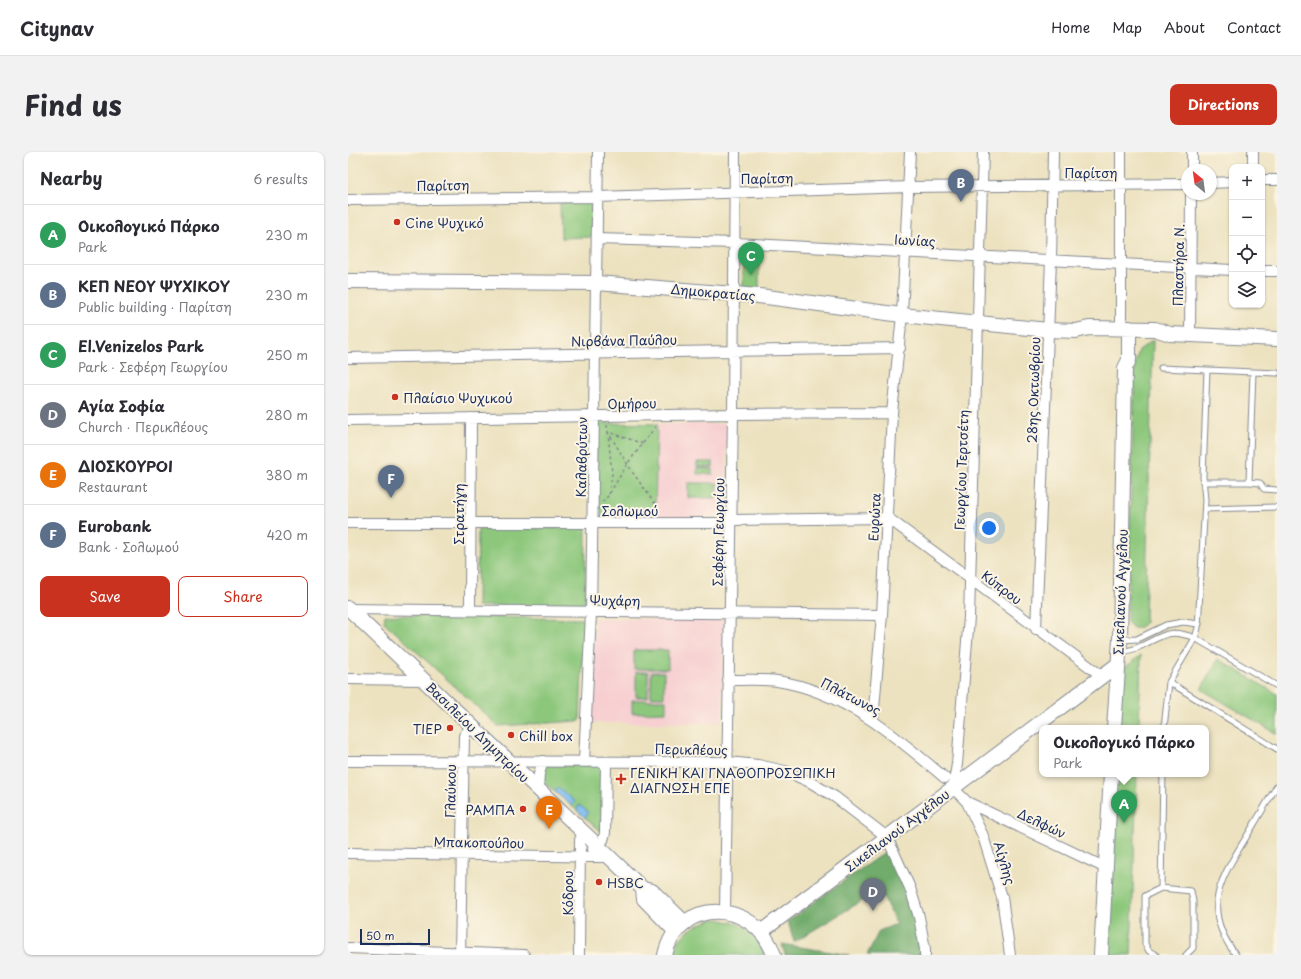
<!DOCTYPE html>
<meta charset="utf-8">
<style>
body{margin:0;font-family:"Playpen Sans",sans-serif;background:#f2f2f3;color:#2b2b33}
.controls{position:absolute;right:12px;top:12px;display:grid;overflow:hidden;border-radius:8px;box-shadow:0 1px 3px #0004}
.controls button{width:36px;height:36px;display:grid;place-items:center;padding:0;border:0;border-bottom:1px solid #e1e1e2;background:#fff;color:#2b2b33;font:20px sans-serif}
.compass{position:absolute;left:833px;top:12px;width:36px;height:36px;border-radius:50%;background:#fff;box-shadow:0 1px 3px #0004;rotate:331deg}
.scale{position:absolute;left:12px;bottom:10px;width:70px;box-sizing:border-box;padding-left:4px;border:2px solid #1b2f5e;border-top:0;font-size:11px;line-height:14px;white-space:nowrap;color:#1b2f5e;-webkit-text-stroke:3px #fcf5e5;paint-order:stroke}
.you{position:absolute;left:641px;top:376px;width:14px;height:14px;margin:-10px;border:3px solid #fff;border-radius:50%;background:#1a73e8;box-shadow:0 0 0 6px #1a73e833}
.badge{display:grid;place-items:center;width:26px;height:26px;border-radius:50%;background:#c8321e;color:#fff;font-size:13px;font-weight:700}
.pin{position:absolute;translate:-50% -33px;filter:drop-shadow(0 1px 2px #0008)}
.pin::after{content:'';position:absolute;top:21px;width:14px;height:12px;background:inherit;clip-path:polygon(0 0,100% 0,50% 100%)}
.popup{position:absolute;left:691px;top:573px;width:170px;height:52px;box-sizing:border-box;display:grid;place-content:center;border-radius:8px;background:#fff;filter:drop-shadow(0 1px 3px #0005);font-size:13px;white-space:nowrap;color:#7c7c81}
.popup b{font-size:15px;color:#2b2b33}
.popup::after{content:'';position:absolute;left:50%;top:100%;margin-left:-8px;border:8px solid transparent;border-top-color:#fff}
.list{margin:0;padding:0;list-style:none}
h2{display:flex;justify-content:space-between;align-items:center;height:52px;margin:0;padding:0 16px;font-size:17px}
h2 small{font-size:13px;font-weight:400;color:#7c7c81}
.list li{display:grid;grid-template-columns:26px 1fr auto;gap:12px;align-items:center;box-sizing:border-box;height:60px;padding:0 16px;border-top:1px solid #e1e1e2}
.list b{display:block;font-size:15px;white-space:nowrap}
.list p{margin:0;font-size:13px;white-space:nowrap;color:#7c7c81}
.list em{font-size:13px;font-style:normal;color:#7c7c81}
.actions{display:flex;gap:8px;padding:12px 16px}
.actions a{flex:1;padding:9px 0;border:1px solid #c8321e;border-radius:8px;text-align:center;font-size:14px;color:#c8321e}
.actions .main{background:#c8321e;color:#fff}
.icon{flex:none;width:22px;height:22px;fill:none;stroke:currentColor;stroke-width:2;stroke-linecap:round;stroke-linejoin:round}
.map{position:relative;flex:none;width:929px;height:803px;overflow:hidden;border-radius:8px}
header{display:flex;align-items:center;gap:24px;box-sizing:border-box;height:56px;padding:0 20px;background:#fff;border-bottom:1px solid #e1e1e2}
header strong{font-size:19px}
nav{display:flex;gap:22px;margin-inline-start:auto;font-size:14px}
.intro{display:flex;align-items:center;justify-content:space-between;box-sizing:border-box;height:96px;padding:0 24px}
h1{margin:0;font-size:28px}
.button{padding:10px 18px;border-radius:8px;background:#c8321e;color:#fff;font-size:14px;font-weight:700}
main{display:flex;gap:24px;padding:0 24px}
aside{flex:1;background:#fff;border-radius:8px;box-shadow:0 1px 3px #0004}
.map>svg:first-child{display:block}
.built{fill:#f7cfd1}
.green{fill:#8cc77c;stroke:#547b6d}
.forest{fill:#71ac6c;stroke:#466e65}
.water{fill:#7bbdf1;stroke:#4b76a8}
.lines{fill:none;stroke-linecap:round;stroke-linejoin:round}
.lane-casing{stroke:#84888f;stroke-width:7}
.street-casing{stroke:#84888f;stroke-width:12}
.secondary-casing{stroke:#84888f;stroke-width:16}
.path{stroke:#84888f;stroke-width:1.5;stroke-dasharray:3 3;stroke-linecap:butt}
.lane{stroke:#fff;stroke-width:5}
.street{stroke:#fff;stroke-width:10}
.secondary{stroke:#fff;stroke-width:14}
.poi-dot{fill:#c8321e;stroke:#fcf5e5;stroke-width:1.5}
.labels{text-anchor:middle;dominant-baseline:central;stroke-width:4;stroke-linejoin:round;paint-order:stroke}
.street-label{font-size:13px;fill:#1b2f5e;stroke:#fcf5e5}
.poi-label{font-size:13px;fill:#1b2f5e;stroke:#fcf5e5;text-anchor:start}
</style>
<header>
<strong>Citynav</strong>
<nav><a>Home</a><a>Map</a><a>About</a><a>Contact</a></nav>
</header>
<div class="intro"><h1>Find us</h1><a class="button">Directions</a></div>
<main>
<aside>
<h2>Nearby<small>6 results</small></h2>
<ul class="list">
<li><span class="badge" style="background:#2e9e5b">A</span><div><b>Οικολογικό Πάρκο</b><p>Park</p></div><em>230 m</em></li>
<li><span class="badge" style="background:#5c6f8a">B</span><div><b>ΚΕΠ ΝΕΟΥ ΨΥΧΙΚΟΥ</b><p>Public building · Παρίτση</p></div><em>230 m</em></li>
<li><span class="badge" style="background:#2e9e5b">C</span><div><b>El.Venizelos Park</b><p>Park · Σεφέρη Γεωργίου</p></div><em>250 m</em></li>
<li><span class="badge" style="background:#6b7280">D</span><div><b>Αγία Σοφία</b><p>Church · Περικλέους</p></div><em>280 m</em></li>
<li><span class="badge" style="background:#e8710a">E</span><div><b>ΔΙΟΣΚΟΥΡΟΙ</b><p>Restaurant</p></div><em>380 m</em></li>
<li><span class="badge" style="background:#5c6f8a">F</span><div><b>Eurobank</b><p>Bank · Σολωμού</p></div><em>420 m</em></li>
</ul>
<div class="actions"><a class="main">Save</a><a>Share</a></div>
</aside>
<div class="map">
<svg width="929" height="803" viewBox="0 0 929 803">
<rect width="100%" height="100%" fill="#fcf5e5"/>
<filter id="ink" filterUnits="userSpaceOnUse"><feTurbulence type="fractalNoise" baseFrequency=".025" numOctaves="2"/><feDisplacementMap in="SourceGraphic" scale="8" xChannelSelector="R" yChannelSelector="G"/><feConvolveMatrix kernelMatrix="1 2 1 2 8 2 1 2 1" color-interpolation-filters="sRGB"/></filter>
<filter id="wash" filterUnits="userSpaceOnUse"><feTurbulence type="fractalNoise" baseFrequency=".012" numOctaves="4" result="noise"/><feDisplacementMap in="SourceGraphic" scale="16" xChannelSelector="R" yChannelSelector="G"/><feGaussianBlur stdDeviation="0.9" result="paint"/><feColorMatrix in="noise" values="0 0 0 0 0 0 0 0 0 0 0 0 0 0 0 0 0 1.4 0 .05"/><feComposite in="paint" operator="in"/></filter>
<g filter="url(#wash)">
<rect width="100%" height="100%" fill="#ece2c0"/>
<path class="built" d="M309,272H379L377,366H307Z
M247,466L376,467L374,571H242Z"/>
<path class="green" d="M243,50L244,85L213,86L212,51Z
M396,104H411V144L396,142Z
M805,188L797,471L791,476H785L780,471L779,467L787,212L791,198Z
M249,271L309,272L307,366H247Z
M349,310H365V315H349Z
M349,316L365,317V322H349Z
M340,331H370L369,346H340Z
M238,376L237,454H129L130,377Z
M37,463L236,467L232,569L150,574L36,470Z
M286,498H320V517H286Z
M793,503L791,576H769L774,518Z
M870,507L929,542V582L853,537Z
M288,520H300V545H288Z
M303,520H316V545H303Z
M284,548H318V560L284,561Z
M197,613H255L254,680L193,628Z
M766,622H789L783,803H756Z
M366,767C388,769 412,778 416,803H324C331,782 345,773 366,767Z"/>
<path class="forest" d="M542,696L560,739L575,798L574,803H519L531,779L548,772L532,738L446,790L440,769Z
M434,792L501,803H437Z"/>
<path class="water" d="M210,635L227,650L224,654L206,639Z
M231,653L240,660L237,666L229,658Z"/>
</g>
<g filter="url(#ink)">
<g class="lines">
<defs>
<path id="lane" d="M813,216L929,221
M905,220L901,330L912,331L916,337L929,338
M855,330H901
M857,357L929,355
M773,488L789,487L818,473L835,470L851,472
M771,500C779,499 786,498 793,494C816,483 821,476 847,486L929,534
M821,530L929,597
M816,576L821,530L847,486L850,476L857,348L855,325L859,218
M813,736L843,739L845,750V796L838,803
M808,803L801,799L797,792V744L813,736L815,622
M888,803C855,760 869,733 894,692C906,673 917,653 929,634"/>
<path id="street" d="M635,0L621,465L609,612L605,636L619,650L635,684L654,745L662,803
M773,0V176
M905,15V0
M844,18V0
M914,28H929
M863,31L884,30
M0,48L249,45L562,35L839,32
M249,87L387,91L884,118
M914,119H929
M842,184L843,42
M0,206L552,196
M0,268L385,262L544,261
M540,366L754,524
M0,371H373L383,368L540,366
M0,457L534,463
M122,458L123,266
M688,477L703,108L705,0
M0,527L75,528
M380,528C396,528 414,527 429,529C495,539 548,584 597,626
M525,568L534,463L544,261L554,163L562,0
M0,609L380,610L410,613L437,619L462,630L487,645L539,685L562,736L571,765L577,797V803
M236,609L243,461L250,0
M190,637L191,622L195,609
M619,650L758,716
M245,697L255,688L257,681L258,610
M0,701L262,705
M377,760L385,262L387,0
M0,796L176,803
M112,803L116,584L123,574
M231,803L232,688L235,680"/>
<path id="secondary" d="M0,129L249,131L411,144L554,163L700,178L728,179L741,176L807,177L822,182L929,187
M0,456L295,737L304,739L337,771
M766,576L772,488L777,216L781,208V176
M295,737L296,747L328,780
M414,779L769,513
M317,803C330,745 407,746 426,803
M753,803L763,622"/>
</defs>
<use href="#lane" class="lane-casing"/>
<use href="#street" class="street-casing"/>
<use href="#secondary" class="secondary-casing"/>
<path class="path" d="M259,273L260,280L285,321L308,353V361
M261,342L264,322L260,280L296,292
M254,350L260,344L280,311L308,274"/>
<use href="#lane" class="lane"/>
<use href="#street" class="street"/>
<use href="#secondary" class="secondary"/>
</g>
</g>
<g class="poi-dot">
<circle cx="49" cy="70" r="4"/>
<circle cx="47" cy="245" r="4"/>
<circle cx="102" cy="576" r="4"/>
<circle cx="163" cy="583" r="4"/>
<path d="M271 621h4v4h4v4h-4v4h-4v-4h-4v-4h4z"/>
<circle cx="175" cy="657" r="4"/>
<circle cx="251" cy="730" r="4"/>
</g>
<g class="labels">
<g class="street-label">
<text x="743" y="20">Παρίτση</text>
<text transform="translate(419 26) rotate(-1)">Παρίτση</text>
<text transform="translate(95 33) rotate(-1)">Παρίτση</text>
<text transform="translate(567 88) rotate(3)">Ιωνίας</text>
<text transform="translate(830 113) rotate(-89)">Πλαστήρα Ν.</text>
<text transform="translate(365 140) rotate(5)">Δημοκρατίας</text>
<text transform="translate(276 188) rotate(-1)">Νιρβάνα Παύλου</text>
<text transform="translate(685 238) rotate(-88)">28ης Οκτωβρίου</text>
<text transform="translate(284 251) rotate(-1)">Ομήρου</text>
<text transform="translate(233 305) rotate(-89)">Καλαβρύτων</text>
<text transform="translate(613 318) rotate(-88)">Γεωργίου Τερτσέτη</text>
<text x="282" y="358">Σολωμού</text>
<text transform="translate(110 362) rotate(-90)">Στρατήγη</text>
<text transform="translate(526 365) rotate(-87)">Ευρώτα</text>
<text transform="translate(370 380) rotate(-89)">Σεφέρη Γεωργίου</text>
<text transform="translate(654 435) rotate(37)">Κύπρου</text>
<text transform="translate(772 440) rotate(-88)">Σικελιανού Αγγέλου</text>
<text transform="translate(267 448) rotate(1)">Ψυχάρη</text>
<text transform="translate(503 544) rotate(27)">Πλάτωνος</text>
<text transform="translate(130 580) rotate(44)">Βασιλείου Δημητρίου</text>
<text transform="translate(343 597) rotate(1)">Περικλέους</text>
<text transform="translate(102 639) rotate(-89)">Γλαύκου</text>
<text transform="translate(694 671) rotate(25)">Δελφών</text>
<text transform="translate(549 678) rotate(-37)">Σικελιανού Αγγέλου</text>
<text transform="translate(131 690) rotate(1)">Μπακοπούλου</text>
<text transform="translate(657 711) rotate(73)">Αίγλης</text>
<text transform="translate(219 741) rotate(-90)">Κόδρου</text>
</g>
<g class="poi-label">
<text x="57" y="70">Cine Ψυχικό</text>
<text x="55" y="245">Πλαίσιο Ψυχικού</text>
<text x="94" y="576" text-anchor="end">ΤΙΕΡ</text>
<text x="171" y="583">Chill box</text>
<text x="282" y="620">ΓΕΝΙΚΗ ΚΑΙ ΓΝΑΘΟΠΡΟΣΩΠΙΚΗ<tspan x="282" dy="15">ΔΙΑΓΝΩΣΗ ΕΠΕ</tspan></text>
<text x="167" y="657" text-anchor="end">ΡΑΜΠΑ</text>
<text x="259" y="730">HSBC</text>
</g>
</g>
</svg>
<div class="controls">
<button>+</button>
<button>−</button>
<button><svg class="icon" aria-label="locate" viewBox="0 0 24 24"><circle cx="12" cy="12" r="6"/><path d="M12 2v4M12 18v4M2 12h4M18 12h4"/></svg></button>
<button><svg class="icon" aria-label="layers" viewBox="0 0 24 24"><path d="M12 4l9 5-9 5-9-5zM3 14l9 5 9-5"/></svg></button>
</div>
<svg class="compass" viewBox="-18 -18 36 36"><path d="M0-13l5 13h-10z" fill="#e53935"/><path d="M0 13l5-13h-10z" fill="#7c7c81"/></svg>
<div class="scale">50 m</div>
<div class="you"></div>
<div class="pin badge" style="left:776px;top:671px;background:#2e9e5b">A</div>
<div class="popup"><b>Οικολογικό Πάρκο</b>Park</div>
<div class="pin badge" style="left:613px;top:50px;background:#5c6f8a">B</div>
<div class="pin badge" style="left:403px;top:123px;background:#2e9e5b">C</div>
<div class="pin badge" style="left:525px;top:759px;background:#6b7280">D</div>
<div class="pin badge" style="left:201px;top:677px;background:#e8710a">E</div>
<div class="pin badge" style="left:43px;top:346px;background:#5c6f8a">F</div>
</div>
</main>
